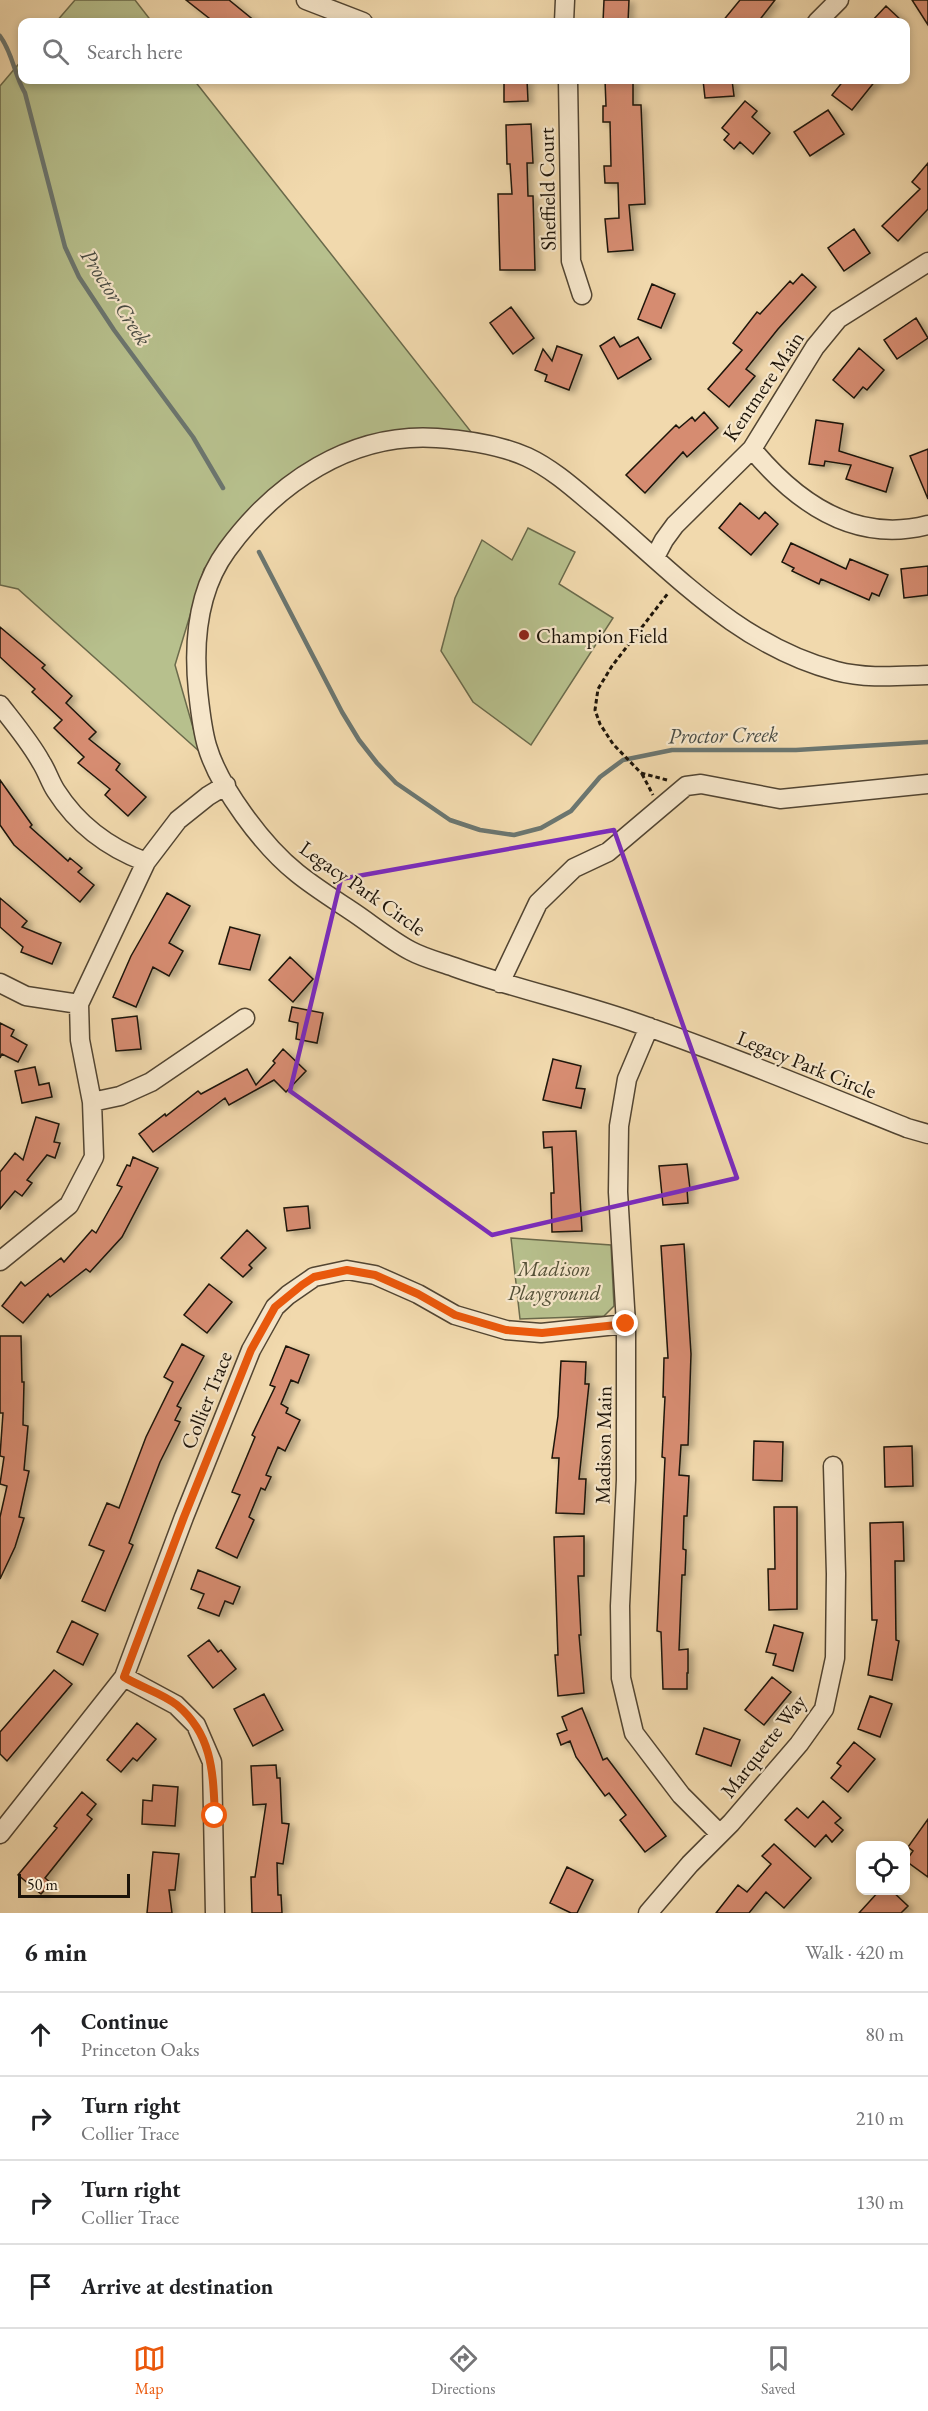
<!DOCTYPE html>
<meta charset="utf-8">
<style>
body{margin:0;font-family:"EB Garamond",serif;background:#f6f6f6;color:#202124}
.controls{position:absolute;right:18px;bottom:18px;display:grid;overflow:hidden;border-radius:12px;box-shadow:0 3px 9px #0003}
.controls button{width:54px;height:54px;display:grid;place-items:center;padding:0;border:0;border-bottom:2px solid #e0e0e0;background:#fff;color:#202124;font:30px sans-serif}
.scale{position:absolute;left:18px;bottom:15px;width:112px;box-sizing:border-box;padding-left:6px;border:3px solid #1d1409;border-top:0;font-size:16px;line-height:21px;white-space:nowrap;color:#1d1409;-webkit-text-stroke:4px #f6e6ca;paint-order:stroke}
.stop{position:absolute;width:18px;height:18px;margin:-14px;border:4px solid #ea580c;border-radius:50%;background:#fff}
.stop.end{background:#ea580c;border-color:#fff;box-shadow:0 2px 6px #0008}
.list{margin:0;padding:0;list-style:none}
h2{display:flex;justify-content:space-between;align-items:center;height:78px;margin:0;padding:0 24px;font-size:26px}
h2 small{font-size:20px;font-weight:400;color:#757577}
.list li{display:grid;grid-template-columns:39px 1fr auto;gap:18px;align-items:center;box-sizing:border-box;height:84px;padding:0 24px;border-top:2px solid #e0e0e0}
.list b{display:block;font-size:22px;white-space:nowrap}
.list p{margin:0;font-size:20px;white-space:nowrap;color:#757577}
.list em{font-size:20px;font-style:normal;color:#757577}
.icon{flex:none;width:33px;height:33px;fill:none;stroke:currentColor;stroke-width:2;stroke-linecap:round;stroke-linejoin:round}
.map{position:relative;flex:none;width:928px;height:1913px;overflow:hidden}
.search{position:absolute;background:#fff;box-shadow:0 3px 9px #0003;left:18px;right:18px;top:18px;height:66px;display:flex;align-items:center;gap:15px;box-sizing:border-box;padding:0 21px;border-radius:12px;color:#757577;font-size:22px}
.sheet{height:414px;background:#fff}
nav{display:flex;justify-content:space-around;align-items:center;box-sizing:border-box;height:84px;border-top:2px solid #e0e0e0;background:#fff;font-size:16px;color:#757577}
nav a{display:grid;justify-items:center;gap:3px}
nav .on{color:#ea580c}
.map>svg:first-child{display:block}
.green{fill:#b7c08d;stroke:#6a6a4b;stroke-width:1.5}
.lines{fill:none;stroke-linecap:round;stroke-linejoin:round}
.stream{stroke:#6b7670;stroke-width:4.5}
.building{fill:#d68c71;stroke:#1d1409;stroke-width:1.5;filter:url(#shadow)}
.minor-casing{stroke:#524532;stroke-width:21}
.path{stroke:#1d1409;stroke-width:3;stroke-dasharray:4.5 3;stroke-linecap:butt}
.minor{stroke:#f6e6ca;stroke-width:18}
.route{stroke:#ea580c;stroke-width:8}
.marked{fill:none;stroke:#7b2cbf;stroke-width:4.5;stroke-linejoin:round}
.poi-dot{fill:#8f2418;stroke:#f6e6ca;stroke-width:2}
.labels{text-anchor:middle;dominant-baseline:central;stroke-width:4.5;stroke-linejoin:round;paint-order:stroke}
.street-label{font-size:21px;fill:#1d1409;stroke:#f6e6ca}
.poi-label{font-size:21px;fill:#1d1409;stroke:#f6e6ca;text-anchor:start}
.park-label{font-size:21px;font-style:italic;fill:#535037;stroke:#f6e6ca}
.water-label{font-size:22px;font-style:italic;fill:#4a4d45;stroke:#f6e6ca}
</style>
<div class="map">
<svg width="928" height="1913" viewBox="0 0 928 1913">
<defs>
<filter id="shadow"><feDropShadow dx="5" dy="3" stdDeviation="3" flood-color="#0004"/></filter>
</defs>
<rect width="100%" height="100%" fill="#f1d9ad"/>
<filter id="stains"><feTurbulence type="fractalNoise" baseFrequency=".00333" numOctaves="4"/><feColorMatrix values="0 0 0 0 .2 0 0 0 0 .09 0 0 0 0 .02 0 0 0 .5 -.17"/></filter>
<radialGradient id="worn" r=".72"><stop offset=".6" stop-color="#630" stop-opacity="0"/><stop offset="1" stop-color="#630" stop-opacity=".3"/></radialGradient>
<path class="green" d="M75,0H135L152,22H56Z
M22,60V80H194L483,447L407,432L265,497L204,569L175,665L200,752L18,589L0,585V86Z
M528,528L575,552L559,584L613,618L531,745L473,702L441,651L455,598L482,540L512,560Z
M511,1238L611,1245L614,1306L604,1316L520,1319Z"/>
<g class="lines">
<path class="stream" d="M0,36C13,53 14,75 25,93L65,247L79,277L114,330L193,437L223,488
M259,552L342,712L359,740L377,763L396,783L450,820L480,830L514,835L541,828L571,811L600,777L623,760L672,750H796L928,742"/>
</g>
<path class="building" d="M186,0H229L256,22H214Z
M604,0H629L628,22H603Z
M740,0H775L758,22H722Z
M912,0H928V25Z
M886,6L903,22H871Z
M504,80H527L528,101L504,102Z
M605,80H633V105H641L645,204L629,205L633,250L608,252L605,219L619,218L618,183H605L604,166H611L610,122H603V106H606Z
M703,80H732L734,96L705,98Z
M844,80H876L852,110L832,95Z
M745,101L757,111L752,117L770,133L753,154L740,142L734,149L724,140L729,134L722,128Z
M828,110L844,134L810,156L794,132Z
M531,124L533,163H527L528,196H533L535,270H500L498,194H512L510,164H507L506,125Z
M928,163V209L898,241L882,226L920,189L912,182Z
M854,229L870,253L844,271L828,248Z
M802,274L816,287L778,329L746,369L755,376L729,407L708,389L742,350L733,343L757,312L760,314L790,281L793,284Z
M652,284L675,294L661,328L638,319Z
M511,307L534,338L513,354L490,323Z
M916,318L928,338L897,359L884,340Z
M614,337L620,347L638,337L651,359L618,379L600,346Z
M557,346L582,355L569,390L545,381L547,375L535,370L543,349L552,361Z
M859,348L884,370L867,390L863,387L854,398L833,380Z
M704,412L718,428L687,457L683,452L645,493L626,475L676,425L679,428L692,417L695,421Z
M816,420L843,424L839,451L893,468L886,492L846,479L851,465L825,461L824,466L809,464Z
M928,449V499L910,456Z
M740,503L759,519L765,512L778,524L751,555L719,528Z
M791,543L846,569L850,559L888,575L879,596L872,593L869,600L821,579L819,584L792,571L794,568L782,562Z
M928,566V595L904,598L901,569Z
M0,627L45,665L42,668L72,696L66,703L96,732L89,739L120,764L116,770L146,797L128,816L105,795L110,789L78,763L84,757L54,728L62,720L32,692L35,689L0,657Z
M0,780L32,825L30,827L68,861L70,858L82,868L78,872L94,885L80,902L14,845L0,825Z
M167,893L190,906L169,943L183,951L169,976L153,967L136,1007L113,997L131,956Z
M0,898L27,921L22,927L61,943L52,964L21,952L23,947L0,927Z
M230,927L260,935L250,970L219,964Z
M290,957L313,979L293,1002L269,980Z
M292,1007L323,1013L317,1043L296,1039L298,1023L289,1021Z
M137,1016L141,1049L116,1051L112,1019Z
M0,1023L14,1030L11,1036L27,1045L18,1062L2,1054L0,1058Z
M283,1049L306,1071L286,1092L274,1080L229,1105L225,1098L153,1152L139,1134L165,1114L166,1116L198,1091L201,1094L247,1069L256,1085L275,1063L273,1061Z
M553,1059L581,1066L576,1088L585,1089L581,1108L543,1100Z
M35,1067L39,1085L49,1083L52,1097L22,1103L15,1071Z
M36,1117L59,1124L54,1142L60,1143L55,1158L47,1155L27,1180L32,1183L22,1196L15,1191L0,1209V1172L15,1153L23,1160Z
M576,1131L582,1231L552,1232L551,1193H554L552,1147L544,1148L543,1132Z
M133,1157L158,1168L122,1237L90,1272L86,1269L50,1297L48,1294L23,1323L2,1306L21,1282L25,1286L61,1258L64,1262L92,1230L96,1233L122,1187L117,1185L127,1165L130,1166Z
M687,1164L690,1189H687L688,1203L663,1205L659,1166Z
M308,1206L310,1228L287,1231L284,1208Z
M247,1230L266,1248L249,1265L252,1268L243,1277L221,1258Z
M684,1244L691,1354L688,1445H681L679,1475L689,1476L687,1516H684L683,1549L686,1550L685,1575H682L679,1650L688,1649V1673H687V1689H663L661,1632L657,1631L665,1458L662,1457L665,1397H663L664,1358H668L661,1246Z
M209,1284L232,1302L207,1333L184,1315Z
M0,1336H21L22,1382H24L23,1425L28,1426L24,1470L29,1471L19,1517L24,1518L15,1547L0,1579V1517L7,1486L0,1484L4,1457L0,1456L3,1413H0Z
M182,1344L204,1356L177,1406L181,1408L175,1420L180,1422L160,1462L129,1543L133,1545L105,1611L82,1601L104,1551L89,1545L107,1503L119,1508L146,1437L173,1382L164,1377Z
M286,1346L309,1355L298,1383L291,1380L281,1404L288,1408L286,1413L300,1420L285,1451L278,1447L266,1475L271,1477L265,1490L261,1488L249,1517L254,1520L237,1558L216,1548L240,1495L232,1492L255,1437L252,1435L275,1387L270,1385Z
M561,1361L586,1362L585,1384H589L579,1479H586L584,1514L556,1513L559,1458H552L558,1416Z
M754,1441L783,1442L782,1481L753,1480Z
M912,1446L913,1486L885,1487L884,1447Z
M774,1507H797V1609L769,1610L768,1569H775Z
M903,1522L904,1561H895L896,1640L899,1641L892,1680L868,1675L877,1620H872L870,1523Z
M584,1536V1576H578L581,1635H579L584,1693L558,1696L555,1655H558L554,1537Z
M198,1570L240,1587L233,1604L225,1601L219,1616L198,1608L204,1594L191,1589Z
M72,1621L98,1634L83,1665L57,1652Z
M774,1625L803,1633L793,1671L773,1665L776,1654L766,1652Z
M209,1640L218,1652L221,1650L236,1669L213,1688L188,1656Z
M54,1670L72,1684L7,1761L0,1754V1732Z
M772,1677L791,1692L764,1725L745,1710Z
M264,1694L283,1730L253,1746L234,1709Z
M870,1696L892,1704L880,1737L858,1729Z
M582,1708L603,1760L607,1758L666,1836L645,1852L620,1820L626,1815L609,1793L605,1796L576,1757L570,1741L561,1745L557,1734L567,1730L562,1717Z
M137,1723L156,1739L137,1761L133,1758L121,1772L107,1760Z
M704,1728L740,1740L731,1766L696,1754Z
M854,1742L875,1759L848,1792L831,1778L841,1766L837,1763Z
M276,1765L277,1778H280L282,1823L289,1824L283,1864L277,1863L278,1895H281L282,1913H252L251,1877H255L266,1804L253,1805L251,1766Z
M153,1785L178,1787L175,1826L142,1824L143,1800L152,1801Z
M82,1792L96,1804L87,1815L92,1819L45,1878L51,1883L41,1894L18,1875L57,1828L54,1826Z
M823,1801L841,1818L835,1823L843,1830L832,1842L826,1835L815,1847L785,1820L797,1808L808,1818Z
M928,1819V1877L906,1861L913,1851L908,1847Z
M774,1844L811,1878L784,1908L766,1892L749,1913H716L738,1885L747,1892L771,1864L762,1856Z
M153,1852L179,1854L175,1890H169L172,1913H147Z
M567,1867L593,1880L577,1913H571L550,1903Z
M880,1890H891L908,1906L901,1913H859Z"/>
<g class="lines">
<defs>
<path id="minor" d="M306,0L363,22
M564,22L565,0
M817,22L839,0
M568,80L571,261L582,295
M752,449C796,502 855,544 928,525
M655,557L664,540L675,525L752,449L815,347L838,319L928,262
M928,675C897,676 867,679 836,671C740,646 675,574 602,512C579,493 555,470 527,457C500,445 467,440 437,438C351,432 276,483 227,550C197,591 193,642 198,691C200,709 202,729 207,746C219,787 263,846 297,873C313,886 332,898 350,910C370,923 390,940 411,951C424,958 440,962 454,967C512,988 573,1001 631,1021C724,1053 815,1091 907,1128L928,1134
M0,705C14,723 30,742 41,762C47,771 50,782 56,791C77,824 109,848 146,862
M0,983L26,996L79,1004
M500,983L538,903L574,868L608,852L686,786L701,784L780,799L928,784
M649,1027L627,1079L619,1126L618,1192L626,1324V1480L620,1606L621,1678L634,1733L681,1795L720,1834
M92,1102L120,1096L151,1082L245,1018
M0,1261L69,1205L94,1157L92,1102L80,1040L79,1004L146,862L178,820L208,796L226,785
M124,1677L176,1705L196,1725L212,1762L215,1913
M0,1834L124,1677L184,1517L251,1350L275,1307L288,1295L314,1277L347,1270L375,1275L418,1294L455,1315L506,1330L541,1333L626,1324
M648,1913L690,1864L731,1823L799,1744L824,1709L835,1658L836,1574L833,1466"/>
</defs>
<use href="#minor" class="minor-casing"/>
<path class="path" d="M642,774L653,795
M667,780L641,773L613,744L600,724L595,710L598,689L612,666L669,592"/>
<use href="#minor" class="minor"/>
</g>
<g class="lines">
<path class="route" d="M215,1816C213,1774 213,1735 177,1705C162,1693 140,1687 124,1677L184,1517L251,1350L275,1307L302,1285L314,1277L347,1270L375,1275L418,1294L455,1315L506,1330L542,1333L626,1324"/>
</g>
<path class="marked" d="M614,830L737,1178L492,1235L290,1091L341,879Z"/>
<circle class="poi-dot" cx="524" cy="635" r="6"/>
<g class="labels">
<g class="street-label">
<text transform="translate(547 189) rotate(-91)">Sheffield Court</text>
<text transform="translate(763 386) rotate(-56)">Kentmere Main</text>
<text transform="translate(363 888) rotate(35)">Legacy Park Circle</text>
<text transform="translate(807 1064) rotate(22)">Legacy Park Circle</text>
<text transform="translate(206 1400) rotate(-68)">Collier Trace</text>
<text transform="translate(603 1445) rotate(-89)">Madison Main</text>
<text transform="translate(763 1746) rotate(-52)">Marquette Way</text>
</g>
<g class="poi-label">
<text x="536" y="635">Champion Field</text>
</g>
<g class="park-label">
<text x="554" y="1268">Madison<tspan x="554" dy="24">Playground</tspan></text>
</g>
<g class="water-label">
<text transform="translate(116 297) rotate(57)">Proctor Creek</text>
<text transform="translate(723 735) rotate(-1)">Proctor Creek</text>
</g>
</g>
<rect width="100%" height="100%" filter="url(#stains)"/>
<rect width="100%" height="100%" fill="url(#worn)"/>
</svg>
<div class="controls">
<button><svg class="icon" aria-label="locate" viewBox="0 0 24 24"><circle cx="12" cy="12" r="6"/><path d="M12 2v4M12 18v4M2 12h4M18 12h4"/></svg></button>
</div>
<div class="scale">50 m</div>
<div class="stop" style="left:215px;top:1816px"></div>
<div class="stop end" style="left:626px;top:1324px"></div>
<div class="search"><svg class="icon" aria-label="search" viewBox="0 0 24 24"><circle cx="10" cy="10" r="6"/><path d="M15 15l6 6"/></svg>Search here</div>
</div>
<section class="sheet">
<h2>6 min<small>Walk · 420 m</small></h2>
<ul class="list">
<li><svg class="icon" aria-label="ahead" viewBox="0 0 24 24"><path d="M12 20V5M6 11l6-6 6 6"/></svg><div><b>Continue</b><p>Princeton Oaks</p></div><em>80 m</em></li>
<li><svg class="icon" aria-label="right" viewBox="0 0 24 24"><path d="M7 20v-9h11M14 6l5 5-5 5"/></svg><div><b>Turn right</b><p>Collier Trace</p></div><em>210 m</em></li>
<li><svg class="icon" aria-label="right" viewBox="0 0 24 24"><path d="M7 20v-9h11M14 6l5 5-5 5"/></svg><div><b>Turn right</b><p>Collier Trace</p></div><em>130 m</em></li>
<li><svg class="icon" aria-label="arrive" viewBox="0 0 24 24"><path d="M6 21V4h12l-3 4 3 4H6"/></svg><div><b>Arrive at destination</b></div></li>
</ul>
</section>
<nav>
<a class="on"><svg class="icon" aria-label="map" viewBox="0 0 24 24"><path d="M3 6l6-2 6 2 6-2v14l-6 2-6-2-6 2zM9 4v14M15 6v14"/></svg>Map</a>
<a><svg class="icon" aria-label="directions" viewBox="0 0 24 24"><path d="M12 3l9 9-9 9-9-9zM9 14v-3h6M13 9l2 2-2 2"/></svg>Directions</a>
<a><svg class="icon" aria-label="saved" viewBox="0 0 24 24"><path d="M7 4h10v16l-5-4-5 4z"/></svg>Saved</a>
</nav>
